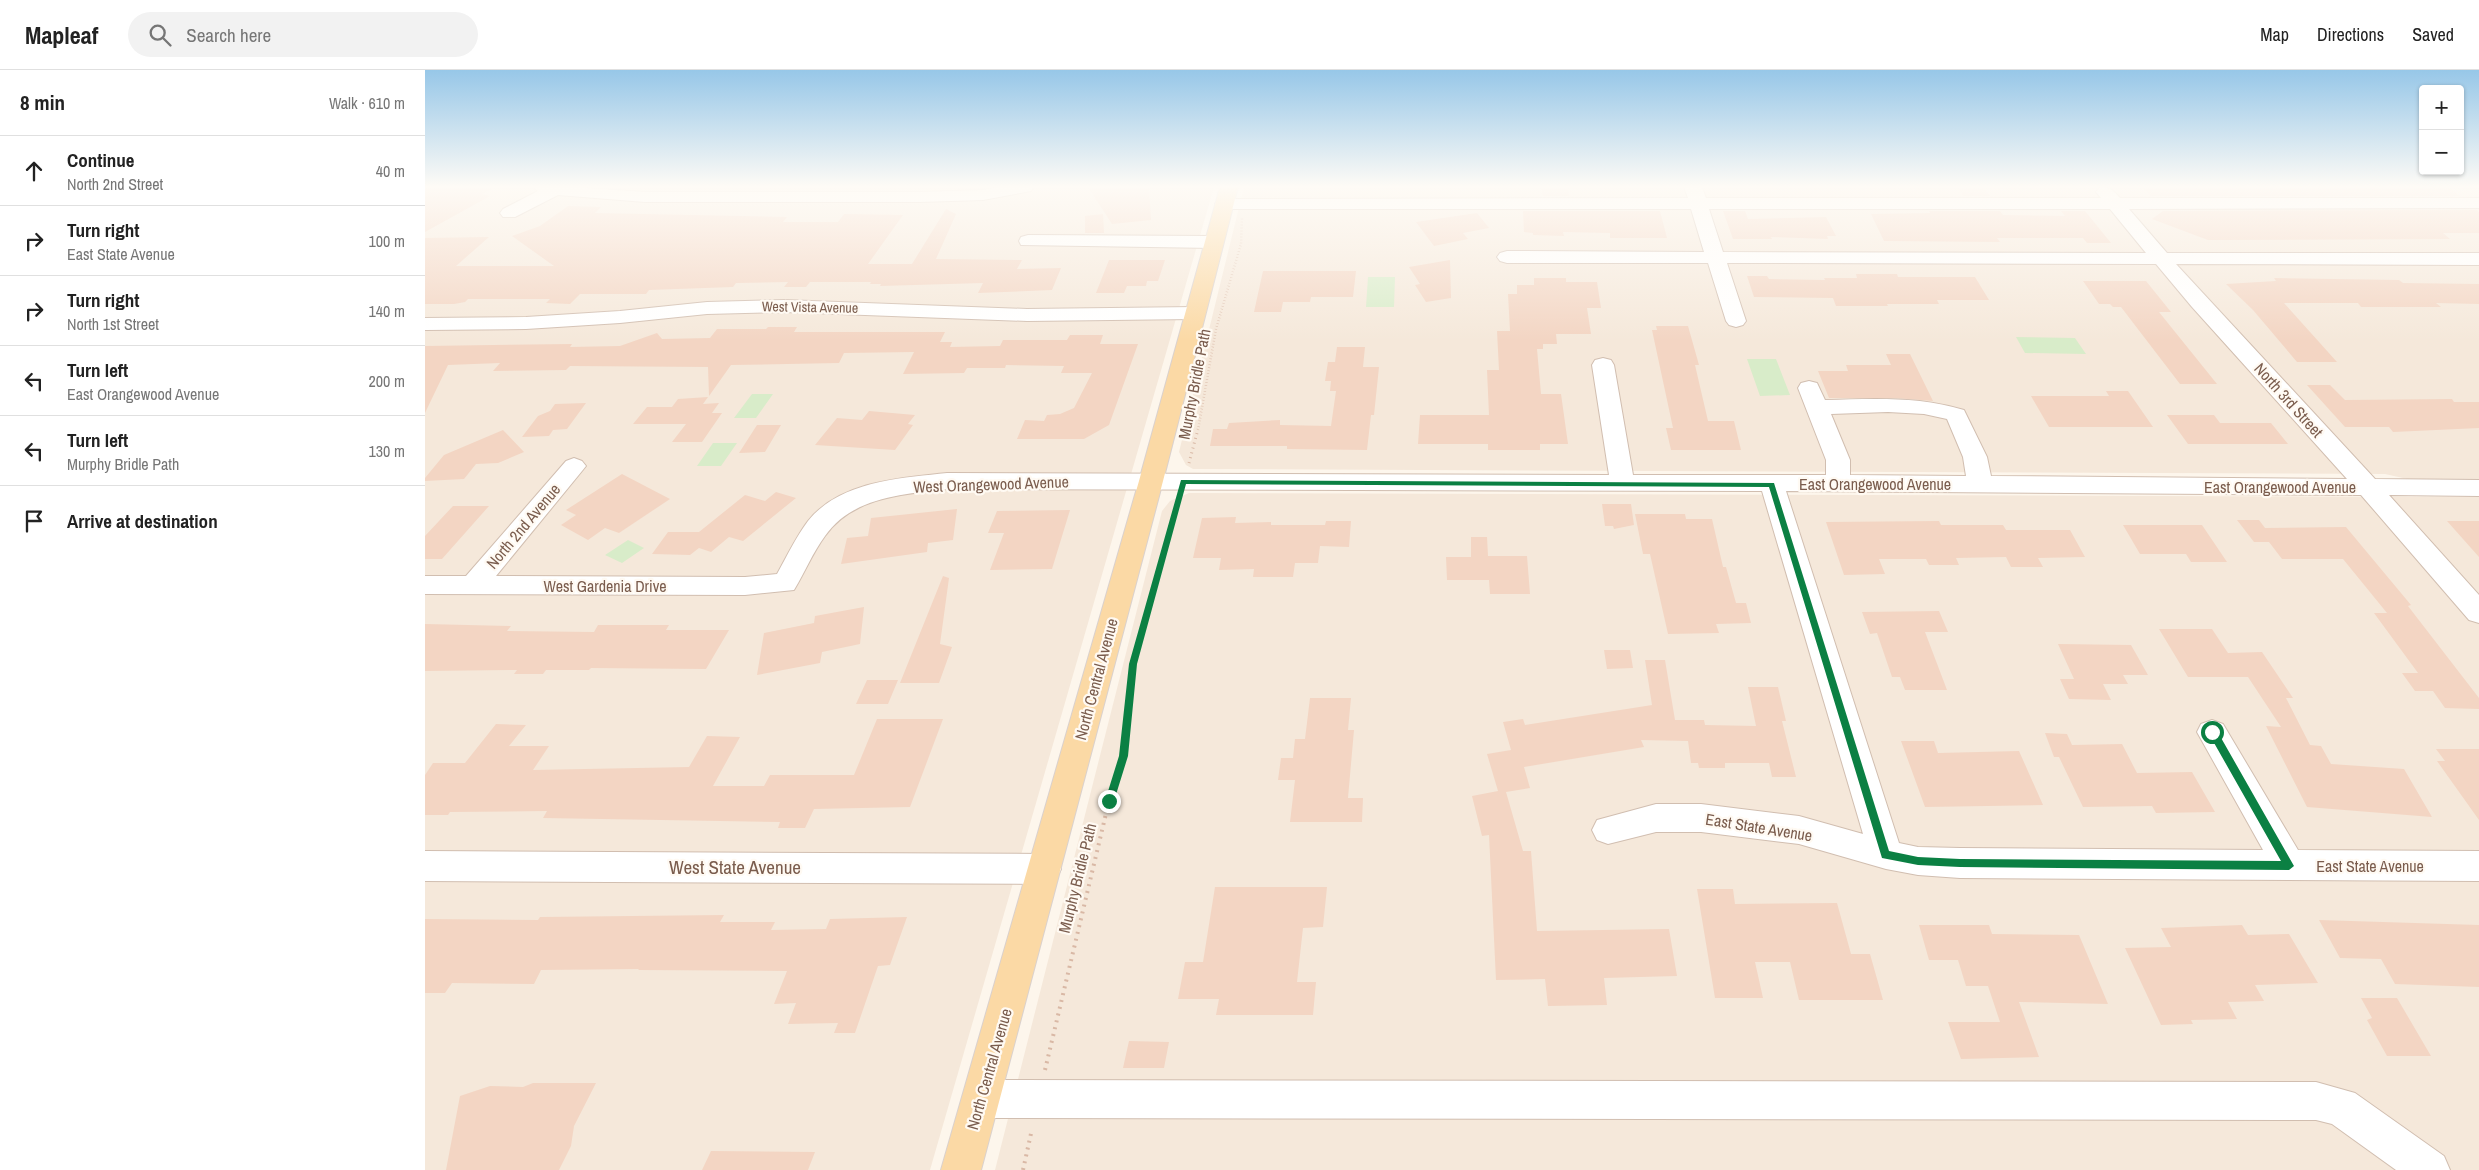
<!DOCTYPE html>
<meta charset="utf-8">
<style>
body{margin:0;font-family:"Archivo Narrow",sans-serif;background:#f2f2f2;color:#222}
.controls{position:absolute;right:15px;top:15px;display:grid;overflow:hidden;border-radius:5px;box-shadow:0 1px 4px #0004}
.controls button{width:45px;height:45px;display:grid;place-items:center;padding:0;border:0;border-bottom:1px solid #e0e0e0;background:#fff;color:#222;font:25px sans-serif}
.stop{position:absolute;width:15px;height:15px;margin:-11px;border:4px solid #0b8043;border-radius:50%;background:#fff}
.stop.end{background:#0b8043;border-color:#fff;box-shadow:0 1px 5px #0008}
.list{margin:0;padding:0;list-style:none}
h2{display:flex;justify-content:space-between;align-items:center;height:65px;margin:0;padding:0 20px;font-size:21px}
h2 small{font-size:16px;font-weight:400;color:#767676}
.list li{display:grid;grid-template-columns:32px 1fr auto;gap:15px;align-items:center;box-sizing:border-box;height:70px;padding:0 20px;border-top:1px solid #e0e0e0}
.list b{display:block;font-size:19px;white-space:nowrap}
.list p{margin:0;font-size:16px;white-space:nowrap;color:#767676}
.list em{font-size:16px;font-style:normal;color:#767676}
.icon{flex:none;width:28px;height:28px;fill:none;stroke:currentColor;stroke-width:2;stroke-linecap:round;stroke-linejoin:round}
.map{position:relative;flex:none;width:2054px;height:1100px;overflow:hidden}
header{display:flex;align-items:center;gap:30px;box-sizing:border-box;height:70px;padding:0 25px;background:#fff;border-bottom:1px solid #e0e0e0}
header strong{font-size:24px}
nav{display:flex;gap:28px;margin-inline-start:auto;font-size:18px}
.search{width:350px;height:45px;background:#f2f2f2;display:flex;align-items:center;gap:12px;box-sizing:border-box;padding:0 18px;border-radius:28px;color:#767676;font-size:19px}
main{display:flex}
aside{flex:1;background:#fff}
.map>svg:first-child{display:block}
.residential{fill:#f5e8da}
.green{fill:#d8ecc9}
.building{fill:#f3d5c3}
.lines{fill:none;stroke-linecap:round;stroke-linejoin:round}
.minor-casing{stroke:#d1beb0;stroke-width:2}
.major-casing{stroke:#dad1cd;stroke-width:2}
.path-far2{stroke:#d9b8a5;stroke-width:2.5;stroke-dasharray:0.5 2.5;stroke-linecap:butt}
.path-far1{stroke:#d9b8a5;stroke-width:3;stroke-dasharray:1 4;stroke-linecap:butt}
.path{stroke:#d9b8a5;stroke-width:4;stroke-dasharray:2 5;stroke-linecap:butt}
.minor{fill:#fff;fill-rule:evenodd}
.major{fill:#fbd9a5;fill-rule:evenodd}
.route{fill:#0b8043}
.labels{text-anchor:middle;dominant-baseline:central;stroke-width:4.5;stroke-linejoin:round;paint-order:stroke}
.far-street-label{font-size:14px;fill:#7a5c4d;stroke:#fffaf3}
.street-label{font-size:16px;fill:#7a5c4d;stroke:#fffaf3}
.near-street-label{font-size:19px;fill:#7a5c4d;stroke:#fffaf3}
</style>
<header>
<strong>Mapleaf</strong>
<div class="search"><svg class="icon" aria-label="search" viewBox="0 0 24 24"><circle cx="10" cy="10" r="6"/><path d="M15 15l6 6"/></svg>Search here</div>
<nav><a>Map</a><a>Directions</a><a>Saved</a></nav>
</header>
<main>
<aside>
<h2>8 min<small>Walk · 610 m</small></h2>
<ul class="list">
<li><svg class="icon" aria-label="ahead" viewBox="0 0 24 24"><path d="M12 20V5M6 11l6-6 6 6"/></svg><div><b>Continue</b><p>North 2nd Street</p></div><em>40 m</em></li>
<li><svg class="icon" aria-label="right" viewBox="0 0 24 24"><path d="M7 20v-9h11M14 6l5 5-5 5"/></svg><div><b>Turn right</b><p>East State Avenue</p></div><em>100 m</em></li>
<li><svg class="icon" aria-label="right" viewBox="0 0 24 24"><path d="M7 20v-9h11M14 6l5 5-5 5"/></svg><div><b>Turn right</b><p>North 1st Street</p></div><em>140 m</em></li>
<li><svg class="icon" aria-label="left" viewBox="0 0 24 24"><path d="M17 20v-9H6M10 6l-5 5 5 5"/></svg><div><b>Turn left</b><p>East Orangewood Avenue</p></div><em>200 m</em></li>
<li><svg class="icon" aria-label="left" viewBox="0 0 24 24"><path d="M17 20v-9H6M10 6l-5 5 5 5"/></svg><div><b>Turn left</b><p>Murphy Bridle Path</p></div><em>130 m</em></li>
<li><svg class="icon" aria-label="arrive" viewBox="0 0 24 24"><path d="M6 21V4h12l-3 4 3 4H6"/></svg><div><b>Arrive at destination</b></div></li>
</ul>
</aside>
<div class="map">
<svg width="2054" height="1100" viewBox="0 0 2054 1100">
<rect width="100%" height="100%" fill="#fdf6ec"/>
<path class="residential" d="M0,117H789L505,1100H0Z
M819,117H2054V411L1987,410L1960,404L768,399L761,395L754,382Z
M764,423L2054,427V1100H570L737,441L745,431Z"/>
<path class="green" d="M943,207H970L969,237H941Z
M1591,267L1650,268L1661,284L1600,283Z
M1322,289H1351L1365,325L1335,326Z
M327,324H348L331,348H309Z
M288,373H312L296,396H272Z
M203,470L219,478L197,493L180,485Z"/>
<path class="building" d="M0,117H71L57,124L65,126L0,162Z
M663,117H724L726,150L687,154Z
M1116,117H1143L1144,126H1118Z
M1532,117H1558L1565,126H1538Z
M1717,117H2023L2035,126H1726Z
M143,136L176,137L170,143L362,147L358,152H413L419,144L478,145L443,194H487L521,139L531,144L511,189L597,190L592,199L636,198L627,220L553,223L558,213L455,216L456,214H445L446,212H385L381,217H359L363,212L311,213L308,217L224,220L221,224H155L145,234L121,233L125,229H43L40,232L29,234H0V168L64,167L31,196H129L87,166L115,156Z
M2052,140L2054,142V163H2018L2025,169L1783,170L1727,149L1738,141Z
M1098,141H1235L1242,168H1185V163L1138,162L1139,166L1108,165V163L1099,162Z
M1298,141H1320L1323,149L1401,147L1411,166H1402L1403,169L1346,167L1347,169H1308Z
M1504,141H1575L1578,145L1640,146L1636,141H1660L1686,173H1662L1658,168H1572L1575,172L1459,171L1446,144L1505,143Z
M1052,143L1064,158L1038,163L1043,169L1009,176L991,152Z
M678,144L679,163H660V146Z
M684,190H740L733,211H722L721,216H702L699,223H671Z
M1025,190L1026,228L1001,232L990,215L995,214L984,197Z
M838,201H931L928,227H886L885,232H858L856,242H829Z
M1431,204H1472L1473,207H1550L1564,230H1512L1514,234H1462L1463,236H1411L1408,228L1329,227L1322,206H1342L1344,209L1400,210L1399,208H1432Z
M1109,208H1141V212H1172L1176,238H1162L1166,264H1131L1132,274H1118V279H1112L1116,324H1136L1143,374H1115V380H1063V374H993L995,345H1064L1062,300H1074L1072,261H1085L1083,224H1092V215H1109Z
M1849,208L1974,210L1978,213L2054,214V234L2011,233L2016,237H1936L1933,233H1859L1912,292H1872L1828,240L1801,214L1851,211Z
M1658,211H1721L1746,242H1734L1792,314H1755L1696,237H1688L1685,234H1674Z
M1231,256H1263L1274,295H1270L1283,351H1309L1316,380H1246L1241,358H1248L1227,260H1232Z
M343,257H372L369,262H520L515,272H527L525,277L575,276L578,270H642L645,265H678L675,274H713L684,355L659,369H592L600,350L619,351L622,345L635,344L649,338L667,303H636L639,296L581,295L580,298H542L539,303L478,304L489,282L419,283L414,293L306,295L284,326L283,297L145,296L141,300L68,301L75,293L23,295L0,343V276L147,274L145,277L195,276L232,263L237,269L285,268L292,259H341Z
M912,277H940L938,297H954L949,345H946L942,380L862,379V376H785L788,359H802L804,353L855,350V355L906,356L911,321H905L906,311H900L903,292H910Z
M1461,284H1485L1508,331L1470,328H1404L1393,301H1423L1421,295H1466Z
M1882,315H1905L1920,330L2027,329L2029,332H2054V358L1968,362L1964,357H1920Z
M1681,321H1703L1728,357H1624L1606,326H1684Z
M283,327L278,334L294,333L287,343H297L277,372H247L261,354H208L222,337H247L253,329Z
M161,333L142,359L128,360L124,366L97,367L113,346L125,341L130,334Z
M444,341L490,345L483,354L488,355L470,380L390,375L412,348L437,350Z
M1742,345H1789L1795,353H1846L1863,374H1763Z
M332,355H356L340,382L314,383Z
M78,360L99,382L73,393L51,394L39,409L0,411V408L19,385Z
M197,404L245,429L194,463L180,458L163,470L136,455L151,445L141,440Z
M351,422L371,428L318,471L304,467L286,482L274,478L265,485L227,484L243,462H274L320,425L340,431Z
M1177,434H1206L1209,455L1189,459L1188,456H1180Z
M28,436H64L17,489H0V466Z
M532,439L528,470L503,473L502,482L416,494L422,468L443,466L446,448Z
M645,440L627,499L565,500L579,463H563L572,441Z
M1210,444H1260L1261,449H1287L1298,497H1301L1311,533H1321L1326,553L1291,554L1294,563L1243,564L1225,484H1218Z
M811,447L810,453L846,452V455H900L901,451H926L924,477L895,476L893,493H870L868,507H828L829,499L794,500L796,488H768L777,448Z
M1812,450H1834L1840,458L1921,457L1986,535L1983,536L2054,628V639L2020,638L2008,621H1990L1977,603H1993L1949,543H1962L1918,489H1857L1844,472H1829Z
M1514,451L1516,455H1578L1581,460H1645L1660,487L1613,488L1618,497H1586L1581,487L1531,488L1534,495H1504L1501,489H1454L1460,504L1419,505L1401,452Z
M2022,451H2054V487Z
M1698,455H1777L1802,492H1766L1761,484H1715Z
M1046,467H1062L1063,486H1102L1105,524H1065L1064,510H1022L1021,487H1046Z
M518,506L524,508L515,574L527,577L514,613H475Z
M439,537L435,574L397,582L395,593L332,605L339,563L389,553L390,546Z
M1514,541L1523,562H1500L1522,620H1480L1475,607H1467L1452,563L1445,564L1437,542Z
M0,554L86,556L82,561L169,562L173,555H244L241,560H304L281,599L166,598L164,600H121L118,604H89L92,600L0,601Z
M1734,559H1787L1803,583L1837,582L1868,628H1861L1885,675L1896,676L1906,694L1979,699L2007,747L1882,737L1841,656L1856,657L1823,607H1763Z
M1633,574L1706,575L1723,605H1698L1703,614H1678L1686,630L1644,629L1635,609H1649Z
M1179,580H1205L1208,598L1182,599Z
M1220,590H1240L1250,650H1279L1280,655L1331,656L1323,617H1353L1361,651H1357L1371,707H1347L1344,693H1300V698H1274L1273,693H1266L1263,671L1216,670L1219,677L1099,697L1105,718L1081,722L1098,781H1106L1112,861L1244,859L1252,906L1179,908L1182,935L1123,936L1120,909L1071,910L1064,765L1057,766L1047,726L1073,721L1062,684L1086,680L1078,652L1098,649L1100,655L1227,635Z
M442,610H473L463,634H431Z
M885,628H926L923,660H929L923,728H938L937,752H865L870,710H853L856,688H868L870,669H880Z
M452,649H518L485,737L389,739L380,758H353L355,752L118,748L122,741L25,742L23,745H0V705L8,693H40L71,654L101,655L84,676H124L108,700L264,697L282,666L315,667L288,716H339L345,705H429Z
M1620,663L1642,664L1647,675L1697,674L1712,703L1767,702L1790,742L1731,743L1727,736L1658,737L1634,687H1629Z
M1476,671H1509L1513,683L1594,681L1618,735L1500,737Z
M2011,679H2054V750L2012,691H2020Z
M790,817H902L898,857L878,858L872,912H891L888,945H791L794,929H753L760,892H778Z
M1272,819H1308L1310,834L1412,833L1426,884H1445L1458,930H1374L1365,892H1330L1338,928H1290Z
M299,845L295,852H350L346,860L401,859L405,849L482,847L465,895L453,896L430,963H409L413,953L363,954L371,933L349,934L362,901L213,900L214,899L116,900L109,914L27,913L20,923H0V849L113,850L115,847Z
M1894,850L2054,855V917L1970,914L1956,889L1915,888Z
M1494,855H1564L1567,864L1654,865L1683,934L1594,932L1614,987L1536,989L1523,952H1575L1563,916H1541L1533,890H1504Z
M1817,855L1823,865L1864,864L1893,913L1830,915L1839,931L1803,932L1812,949L1766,950L1768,954L1736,955L1700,878L1746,877L1736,858Z
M1936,928H1972L2006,986H1962L1942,950L1947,948Z
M704,971L744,972L739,998H698Z
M108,1013H171L149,1056L146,1076L134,1100H21L35,1026L65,1016L98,1017Z
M286,1081L390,1082L383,1100H277Z"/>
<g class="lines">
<defs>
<path id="minor" d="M108,117H147L220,122H495L558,120L574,117H609L606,121L558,130L495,132H220L133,125L90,147H78L75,143L78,139L113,121Z
M1259,117H1277L1281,128H1676L1671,122L1674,118C1684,116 1688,120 1695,128H2054V138L1704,139L1742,183H2054V195L1751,194L1950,409L2054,410V426L1964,425L2054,525V553L2044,550L1936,425L1361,421L1474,773L1493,777L1535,778L1838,780L1772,662L1776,654L1787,650L1798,654L1873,780L2054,781V811L1535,808L1493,805L1461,799L1374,774L1276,762H1231L1183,774L1172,770L1167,760L1172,750L1231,734H1276L1374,746L1438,764L1337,421L522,419C479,424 427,427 400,466C388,482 380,502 369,520L320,525L0,524V506H41L141,391L149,388L157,391L161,396L157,401L71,506L320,507L352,504C362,486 371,467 383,451C415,411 476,408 522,403L1184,405L1167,295L1170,290L1178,288L1186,290L1189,295L1208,405H1401V390L1373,318L1376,313L1384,311L1392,313L1400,330C1448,329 1493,326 1539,340L1562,387L1566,406L1922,409L1767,237L1731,194L1302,193L1321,251L1318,255L1311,257L1304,255L1301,251L1283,193H1082L1075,191L1072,187L1075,183L1082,181L1279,182L1266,139H799L793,138L790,134L793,130L799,129L1263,128ZM1284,139H1685L1721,183L1298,182ZM1463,342L1499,344L1522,349L1538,387L1541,406L1425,405V390L1406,344Z
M603,165L789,166L796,168L798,172L796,176L789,178L596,175L594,171L596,167Z
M360,230L602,239L770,237L777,239L780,243L777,247L770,249L602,251L360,242L282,244L195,253L101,259L0,260V248L101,247L195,241L282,232Z
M0,781L619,784L631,789L636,799L631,809L619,814L0,811Z
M556,1010L1891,1012L1930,1023L2019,1086L2025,1100H1971L1907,1054L1891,1050L556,1048L542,1043L537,1029L542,1015Z"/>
<path id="major" d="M795,117H813L738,411L556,1100H516L714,411Z"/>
</defs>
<use href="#minor" class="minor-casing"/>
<use href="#major" class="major-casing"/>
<path class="path-far2" d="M773,360L791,259L816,174L817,148"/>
<path class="path-far1" d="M764,393L773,359
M700,680L708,594L753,430"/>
<path class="path" d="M620,1000L684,731L700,679
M598,1100L607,1059"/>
<use href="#minor" class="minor"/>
<use href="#major" class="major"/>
</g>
<linearGradient id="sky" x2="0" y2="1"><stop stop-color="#97c7e8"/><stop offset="0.43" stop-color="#fefbf6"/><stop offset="1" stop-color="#fefbf6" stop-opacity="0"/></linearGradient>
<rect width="2054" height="271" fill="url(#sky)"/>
<path class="route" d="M756,410L1349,413L1464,781L1493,787L1535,789L1856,791L1784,664L1783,662L1787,658L1791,659L1869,796L1864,800L1535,797L1493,795L1457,788L1344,417L761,414L712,594L703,686L689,731L684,735L680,731L694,686L704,594Z"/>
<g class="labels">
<g class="far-street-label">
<text transform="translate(385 237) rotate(1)">West Vista Avenue</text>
</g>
<g class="street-label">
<text transform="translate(769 314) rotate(-79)">Murphy Bridle Path</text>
<text transform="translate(1864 330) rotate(48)">North 3rd Street</text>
<text transform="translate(566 414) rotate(-2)">West Orangewood Avenue</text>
<text x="1450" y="414">East Orangewood Avenue</text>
<text x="1855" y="417">East Orangewood Avenue</text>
<text transform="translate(98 456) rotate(-50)">North 2nd Avenue</text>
<text x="180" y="516">West Gardenia Drive</text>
<text transform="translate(671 609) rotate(-75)">North Central Avenue</text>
<text transform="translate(1334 757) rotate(9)">East State Avenue</text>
<text x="1945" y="796">East State Avenue</text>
<text transform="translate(652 808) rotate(-76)">Murphy Bridle Path</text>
<text transform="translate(564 999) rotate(-74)">North Central Avenue</text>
</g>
<g class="near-street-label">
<text x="310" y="797">West State Avenue</text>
</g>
</g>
</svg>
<div class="controls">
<button>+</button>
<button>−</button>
</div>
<div class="stop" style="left:1787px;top:662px"></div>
<div class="stop end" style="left:684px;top:731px"></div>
</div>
</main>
